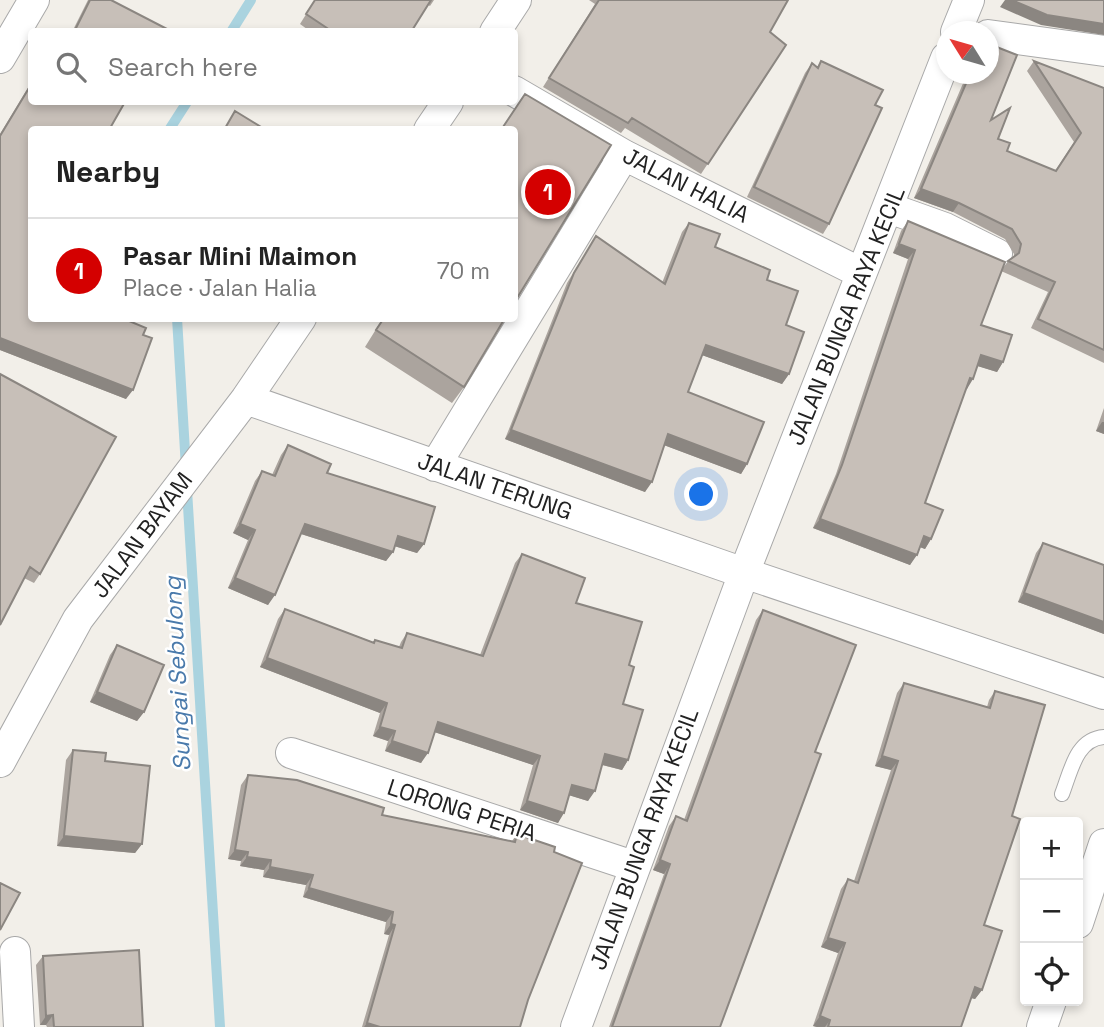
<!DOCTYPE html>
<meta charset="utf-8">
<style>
body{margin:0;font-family:"Space Grotesk",sans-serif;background:#f2f2f2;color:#222}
.controls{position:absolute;right:21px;bottom:21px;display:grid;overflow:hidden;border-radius:7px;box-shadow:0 4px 10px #0003}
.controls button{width:63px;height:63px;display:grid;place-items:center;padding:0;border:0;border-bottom:2px solid #e0e0e0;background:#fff;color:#222;font:35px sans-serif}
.compass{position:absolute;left:936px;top:21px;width:63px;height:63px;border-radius:50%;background:#fff;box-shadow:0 4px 10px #0003;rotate:307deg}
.you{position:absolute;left:702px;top:495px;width:24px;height:24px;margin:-18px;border:5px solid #fff;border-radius:50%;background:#1a73e8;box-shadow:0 0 0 10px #1a73e833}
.badge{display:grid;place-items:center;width:46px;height:46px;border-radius:50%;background:#d40000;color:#fff;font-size:23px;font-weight:700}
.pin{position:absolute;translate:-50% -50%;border:4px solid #fff;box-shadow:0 2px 7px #0006}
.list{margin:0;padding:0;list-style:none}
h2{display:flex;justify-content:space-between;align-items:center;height:91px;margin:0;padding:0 28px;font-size:30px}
h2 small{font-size:23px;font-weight:400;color:#767676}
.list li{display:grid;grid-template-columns:46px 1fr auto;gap:21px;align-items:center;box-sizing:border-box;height:105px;padding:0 28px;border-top:2px solid #e0e0e0}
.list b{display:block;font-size:26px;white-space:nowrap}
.list p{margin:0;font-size:23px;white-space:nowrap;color:#767676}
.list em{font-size:23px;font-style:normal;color:#767676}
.icon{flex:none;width:38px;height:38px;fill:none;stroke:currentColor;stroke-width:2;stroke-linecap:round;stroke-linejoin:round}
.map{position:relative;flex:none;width:1104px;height:1027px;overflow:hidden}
.search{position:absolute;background:#fff;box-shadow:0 4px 10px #0003;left:28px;top:28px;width:490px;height:77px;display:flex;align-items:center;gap:18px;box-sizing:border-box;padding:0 24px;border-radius:7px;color:#767676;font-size:26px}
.panel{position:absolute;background:#fff;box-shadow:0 4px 10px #0003;left:28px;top:126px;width:490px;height:196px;border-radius:7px}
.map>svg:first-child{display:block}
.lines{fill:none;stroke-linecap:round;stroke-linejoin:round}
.stream{stroke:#aad3df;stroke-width:10}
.service-casing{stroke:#a9a9a9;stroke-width:16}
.minor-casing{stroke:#a9a9a9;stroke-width:32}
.service{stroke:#fff;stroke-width:14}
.minor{stroke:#fff;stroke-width:30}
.wall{fill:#aba49e}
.shaded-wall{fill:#8b8681}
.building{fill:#c7bfb8;stroke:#8b8681;stroke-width:2}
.labels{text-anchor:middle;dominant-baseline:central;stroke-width:5;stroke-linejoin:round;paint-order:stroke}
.street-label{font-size:23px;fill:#222;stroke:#fff}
.water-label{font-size:24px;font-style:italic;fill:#4a7aab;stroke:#fff}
</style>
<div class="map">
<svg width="1104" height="1027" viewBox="0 0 1104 1027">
<rect width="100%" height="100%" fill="#f2efe9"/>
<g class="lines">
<path class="stream" d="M231,32L251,0
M169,130L187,102
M177,318L186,468
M187,490L220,1027"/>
<defs>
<path id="service" d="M1062,794C1071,771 1076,739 1104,737"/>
<path id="minor" d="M495,32L516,0
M956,32L969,0
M988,35L1104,51
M0,58L34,0
M514,91L624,155L861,273
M429,130L448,102
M889,208L945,228L997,254
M246,399L744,573L1104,694
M435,466L624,155
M291,753L633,866
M0,762L78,619L246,399L301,318
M1078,923L1104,844
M15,952L19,1027
M576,1027L744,573L946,58
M1042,1027L1051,1001"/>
</defs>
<use href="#service" class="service-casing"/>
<use href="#minor" class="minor-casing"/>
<use href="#service" class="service"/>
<use href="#minor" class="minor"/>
</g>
<path class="wall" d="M88,0H111L168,32H72Z
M315,0H434L430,6L428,5L411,32H311L300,24Z
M589,0H788L770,32L786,45L701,174L625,128L621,133L543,87L595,4Z
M821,61L875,105L829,224L823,234L747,197L805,73L812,63L817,67Z
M1034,61L1104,88V363L1031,328L1048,292L1001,271L981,325L1003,362L997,372L978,366L966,389L925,503L931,539L925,549L920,547L910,565L813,528L836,474L908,259L893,253L901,231L908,221L1003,268L1008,261L1014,257V254L1005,239L953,212L914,198L967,74H989L991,120L998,139L1007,151L1055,171L1074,142L1027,71Z
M32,81V318L143,335L126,399L0,350V134Z
M689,223L715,247L767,280L786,325L789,374L782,384L702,355L688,392L747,464L741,474L664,445L645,492L505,439L567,283L596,236L662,283L682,232Z
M383,318H505L464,387L452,403L365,347Z
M0,374L40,574L34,583L24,578Z
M1104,408V434L1096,431Z
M288,445L327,473L424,544L417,553L394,546L393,552L386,561L301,534L268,605L228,588L248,540L233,533L255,481L262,471L272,475L281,455Z
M1043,543L1104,565V634L1018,602L1036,553Z
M522,554L576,603L629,665L623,704L628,760L622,770L602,765L588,801L569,795L558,823L520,810L533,765L435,732L421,763L385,751L388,741L373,736L380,713L260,667L278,619L285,609L373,642L375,640L399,647L401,642L407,633L480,655L515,563Z
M763,610L815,752L720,1027H609L664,874L653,870L669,826L676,816L684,820L756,620Z
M117,645L144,712L137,721L90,702L110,655Z
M904,683L987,707L989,700L995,691L1012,816L984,925L982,990L975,999L971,998L961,1027H817L813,1026L838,953L821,947L841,889L848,879L854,881L891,770L875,766L897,693Z
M73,750L105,761L142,844L135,853L57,846L66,760Z
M248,775L382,815L512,841L517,834L528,1000L520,1027H362L389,935L384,934L386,922L303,897L306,885L263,877L264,870L240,866L241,861L228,859L241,785Z
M43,956L143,1027H47L46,1025H40L36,965Z"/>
<path class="shaded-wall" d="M1005,0H1012L1104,24V35L1041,25L1000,7Z
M921,189L959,203L953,212L914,198Z
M899,244L915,250L908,259L893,253Z
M0,338L133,390L126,399L0,350Z
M706,345L789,374L782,384L699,354Z
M981,355L1003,362L997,372L974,365Z
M970,378L973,379L967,389L963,388Z
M1102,422H1104V434L1096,431Z
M511,430L652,482L645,492L505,439Z
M668,434L747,464L741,474L661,444Z
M820,519L917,555L910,565L813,528Z
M240,524L255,530L248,540L233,533Z
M305,524L393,552L386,561L298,533Z
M398,536L424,544L417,553L391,545Z
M924,536L931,539L925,549L917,546Z
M235,578L275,595L268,605L228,588Z
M1024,593L1104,622V634L1018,602Z
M267,658L387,703L380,713L260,667Z
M97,692L144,712L137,721L90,702Z
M438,722L540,756L533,765L431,731Z
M380,727L395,731L388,741L373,736Z
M392,741L428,753L421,763L385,751Z
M605,754L628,760L622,770L599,764Z
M882,756L898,761L891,770L875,766Z
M572,785L595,791L588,801L565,794Z
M527,801L564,813L558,823L520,810Z
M64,836L142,844L135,853L57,846Z
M235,850L248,852L241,861L228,859Z
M247,857L271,860L264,870L240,866Z
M660,860L670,864L664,874L653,870Z
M270,867L313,875L306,885L263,877Z
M309,888L393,912L386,922L303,897Z
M391,924L395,925L389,935L384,934Z
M828,938L845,943L838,953L821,947Z
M975,987L982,990L975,999L968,997Z
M53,1015L46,1025H40L46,1016Z
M820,1016L830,1020L825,1027H817L813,1026Z
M367,1023L380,1027H364Z"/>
<path class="building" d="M90,0H111L169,30L168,32H74Z
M315,0H431L411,32H333L306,14Z
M599,0H788L770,32L786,45L708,164L632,118L628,123L549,78Z
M1012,0H1104V24L1047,15Z
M989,44L1017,55L991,120L1010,108L998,139L1010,143L1007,151L1056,171L1081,133L1034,61L1104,88V350L1038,319L1055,282L1008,261L1019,253L1021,244L1012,229L959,203L921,189L970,74H989Z
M821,61L883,90L875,105L882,108L829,224L754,187L812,63L818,68Z
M32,83V102H125L109,130H32V318H122L146,328L143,335L152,338L133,390L0,338V136Z
M525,94L611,145L514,303V130H501Z
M235,111L266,130H224Z
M908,221L1005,262L981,325L1012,335L1003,362L981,355L973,379L970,378L925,503L943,510L931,539L924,536L917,555L820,519L842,465L915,250L899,244Z
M689,223L720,234L715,247L770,270L767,280L798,291L786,325L804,332L789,374L706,345L688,392L764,422L747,464L668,434L652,482L511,430L574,273L596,236L665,284Z
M384,318H505L464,387L376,330Z
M0,374L116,437L40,574L30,567L0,625Z
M288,445L331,464L327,473L435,507L424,544L398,536L393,552L305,524L275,595L235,578L255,530L240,524L262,471L275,476Z
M1043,543L1104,565V622L1024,593Z
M522,554L585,578L576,603L642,622L629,665L634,667L623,704L643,710L628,760L605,754L595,791L572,785L564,813L527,801L540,756L438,722L428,753L392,741L395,731L380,727L387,703L267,658L285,609L374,643L375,640L402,648L407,633L483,656Z
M763,610L856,645L815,752L821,754L720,1027H612L670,864L660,860L676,816L687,821Z
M117,645L164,665L144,712L97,692Z
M904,683L990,708L995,691L1045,705L1012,816L1020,819L984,925L1002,931L982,990L975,987L961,1027H828L830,1020L820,1016L845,943L828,938L848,879L858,883L898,761L882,756Z
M73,750L106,753L105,761L150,766L142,844L64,836Z
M248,775L297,780L384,808L382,815L515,842L517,834L555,847L554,852L582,863L528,1000L520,1027H380L367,1023L395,925L391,924L393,912L309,888L313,875L270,867L271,860L247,857L248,852L235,850Z
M0,883L20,893L0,930Z
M139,950L143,1027H54L53,1015L46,1016L43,956Z"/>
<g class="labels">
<g class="street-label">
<text transform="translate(686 185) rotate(27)">JALAN HALIA</text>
<text transform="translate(846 316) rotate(-68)">JALAN BUNGA RAYA KECIL</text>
<text transform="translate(495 486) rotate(19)">JALAN TERUNG</text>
<text transform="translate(142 535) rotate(-53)">JALAN BAYAM</text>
<text transform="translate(462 810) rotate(18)">LORONG PERIA</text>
<text transform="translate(644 839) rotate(-70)">JALAN BUNGA RAYA KECIL</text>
</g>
<g class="water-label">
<text transform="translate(177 674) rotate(-93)">Sungai Sebulong</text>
</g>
</g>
</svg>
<div class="controls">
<button>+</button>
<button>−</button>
<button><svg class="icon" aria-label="locate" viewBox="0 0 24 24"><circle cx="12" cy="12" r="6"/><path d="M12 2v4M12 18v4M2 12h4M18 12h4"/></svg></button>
</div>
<svg class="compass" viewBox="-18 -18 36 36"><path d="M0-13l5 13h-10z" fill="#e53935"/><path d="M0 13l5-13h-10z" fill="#767676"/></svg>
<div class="you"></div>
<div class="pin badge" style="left:548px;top:192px">1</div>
<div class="search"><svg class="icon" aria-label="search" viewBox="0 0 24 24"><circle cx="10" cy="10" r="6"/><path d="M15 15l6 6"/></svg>Search here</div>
<section class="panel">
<h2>Nearby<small></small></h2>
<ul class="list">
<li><span class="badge">1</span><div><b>Pasar Mini Maimon</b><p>Place · Jalan Halia</p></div><em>70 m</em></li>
</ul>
</section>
</div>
